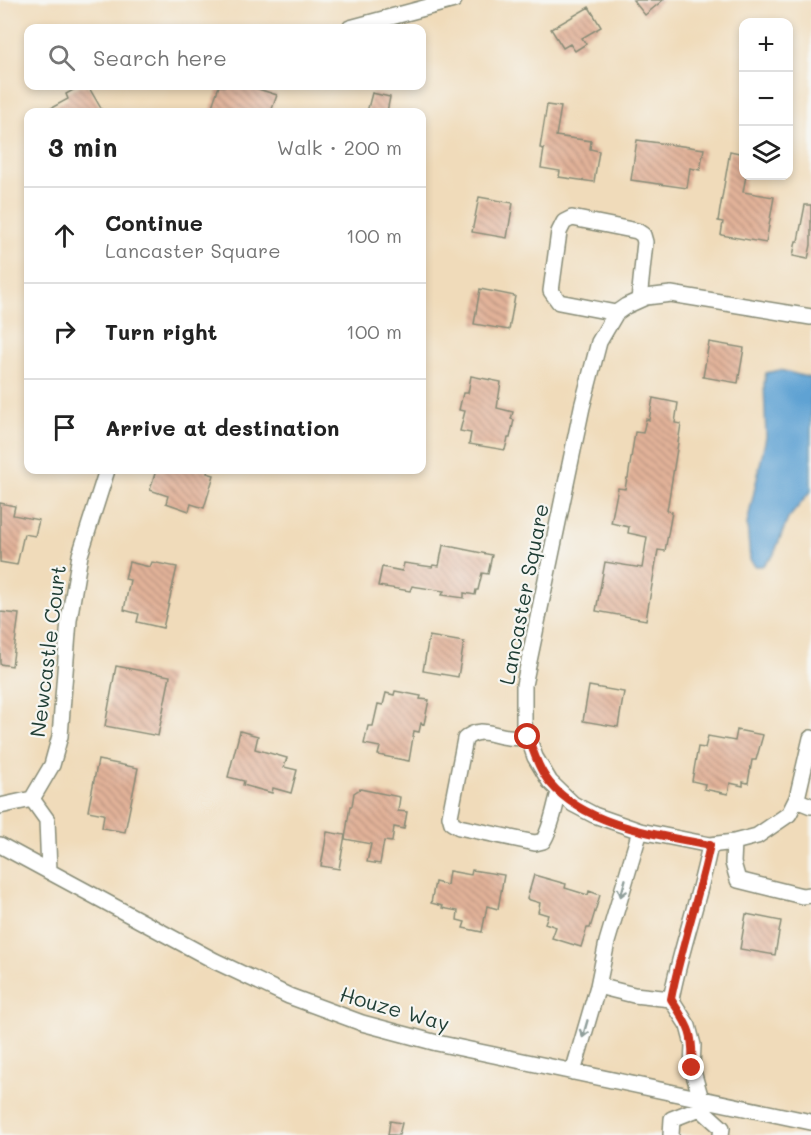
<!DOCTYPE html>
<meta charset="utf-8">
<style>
body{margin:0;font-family:Mali,sans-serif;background:#f2f2f2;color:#222}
.controls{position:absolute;right:18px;top:18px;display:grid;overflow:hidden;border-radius:12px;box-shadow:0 3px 9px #0003}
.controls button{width:54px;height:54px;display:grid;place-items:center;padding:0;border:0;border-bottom:2px solid #e0e0e0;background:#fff;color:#222;font:30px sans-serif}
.stop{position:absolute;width:18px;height:18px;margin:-14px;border:4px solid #c8321e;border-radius:50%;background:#fff}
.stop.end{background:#c8321e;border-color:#fff;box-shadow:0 2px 6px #0008}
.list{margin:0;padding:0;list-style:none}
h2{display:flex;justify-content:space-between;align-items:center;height:78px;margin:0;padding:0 24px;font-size:26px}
h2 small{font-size:20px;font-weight:400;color:#767676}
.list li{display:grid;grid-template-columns:39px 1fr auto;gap:18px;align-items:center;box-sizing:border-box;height:96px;padding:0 24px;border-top:2px solid #e0e0e0}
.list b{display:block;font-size:22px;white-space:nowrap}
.list p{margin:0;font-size:20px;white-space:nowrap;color:#767676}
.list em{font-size:20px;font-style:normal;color:#767676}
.icon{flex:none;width:33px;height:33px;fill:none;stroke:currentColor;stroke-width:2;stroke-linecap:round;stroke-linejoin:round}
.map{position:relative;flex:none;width:811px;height:1135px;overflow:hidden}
.search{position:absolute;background:#fff;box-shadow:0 3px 9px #0003;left:24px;top:24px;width:402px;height:66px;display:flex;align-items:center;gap:15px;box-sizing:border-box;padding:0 21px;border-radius:12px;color:#767676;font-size:22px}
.panel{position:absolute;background:#fff;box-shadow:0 3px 9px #0003;left:24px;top:108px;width:402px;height:366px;border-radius:12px}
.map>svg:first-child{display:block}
.water{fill:#5ea2d3;stroke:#3e7084;stroke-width:1.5}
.building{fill:url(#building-back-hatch)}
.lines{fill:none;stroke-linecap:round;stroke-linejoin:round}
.minor-casing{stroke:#888c77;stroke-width:18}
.minor{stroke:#fff;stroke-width:15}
.oneway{stroke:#8f9e9a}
.route{stroke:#c8321e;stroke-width:8}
.labels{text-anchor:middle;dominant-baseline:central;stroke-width:4.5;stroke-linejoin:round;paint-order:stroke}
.street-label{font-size:21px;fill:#1f3d34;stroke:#f6f6f2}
</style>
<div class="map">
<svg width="811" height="1135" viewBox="0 0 811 1135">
<defs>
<pattern id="building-back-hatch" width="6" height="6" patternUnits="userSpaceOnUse" patternTransform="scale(1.5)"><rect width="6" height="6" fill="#e2b299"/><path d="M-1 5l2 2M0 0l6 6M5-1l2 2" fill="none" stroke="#b7927e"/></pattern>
</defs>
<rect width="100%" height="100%" fill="#f6f6f2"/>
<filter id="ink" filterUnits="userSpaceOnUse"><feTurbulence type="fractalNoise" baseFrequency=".0167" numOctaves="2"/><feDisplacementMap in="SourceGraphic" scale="12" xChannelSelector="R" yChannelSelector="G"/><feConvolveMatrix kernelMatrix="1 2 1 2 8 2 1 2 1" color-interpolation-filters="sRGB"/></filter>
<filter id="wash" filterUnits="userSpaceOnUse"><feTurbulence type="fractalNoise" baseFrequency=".008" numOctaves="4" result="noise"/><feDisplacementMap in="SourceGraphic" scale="24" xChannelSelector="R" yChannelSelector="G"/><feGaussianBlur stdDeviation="1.35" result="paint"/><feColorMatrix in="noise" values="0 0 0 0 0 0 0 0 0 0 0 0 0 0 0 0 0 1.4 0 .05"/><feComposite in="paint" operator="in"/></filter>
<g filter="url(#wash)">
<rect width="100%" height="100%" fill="#f0dbba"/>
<path class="water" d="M780,370L811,378V491L788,519L773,556L762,566H755L750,560L747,524L766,437L764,384L766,373Z"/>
<g id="blocks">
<path class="building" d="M633,0H663L645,15Z
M589,7L601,27L582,38L586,44L575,51L570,44L563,48L551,29Z
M80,86H88L103,112H44L68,99L66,94Z
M219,86H249L277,95L271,112H210Z
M372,93L390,97L387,112H367Z
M547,105L561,107L556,136L591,141L590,149L599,151L594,182L559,177L560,171L541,168L544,149L540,148Z
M637,140L704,149L700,170L690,168L687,188L631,180Z
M730,151L744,154V176H746L743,192L774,197L766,243L721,235L723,222L718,221Z
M479,197L513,203L507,238L472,232Z
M805,205H811V245L808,259L793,256L796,241H798Z
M480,289L515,296L509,330L474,324Z
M709,342L744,348L738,383L703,377Z
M471,376L501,382L497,408L513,412L511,419L514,420L510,438H508L505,450L469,444L471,433L460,431L465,411L459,410L463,393H468Z
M653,398L678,403L675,423L681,424L667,511L672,512L665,551L658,550L646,620L596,611L605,562L642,568L647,537L628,533L629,527L611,523L618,488L625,489L627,478H628L635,432L643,433L646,419L649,420Z
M156,470H208L207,473L214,475L204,508L191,504L189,511L166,503L168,496L150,490Z
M0,503L15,506L13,515L39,520L35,536L24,534L17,565L0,562Z
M443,545L492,555L488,574L482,573L478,590H476L475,595L464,593V598L442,595L444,591L412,586L410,591L378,586L382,567L402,571L404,563L432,567L433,565L439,566Z
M129,562L150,567L152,562L177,567L163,628L137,622L139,614L124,610L130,580L125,579Z
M0,612L19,614L12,666L0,664Z
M429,636L464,642L458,677L423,671Z
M116,666L170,676L158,736L105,726Z
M589,686L624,692L618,727L583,721Z
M395,691L421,696L420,699L429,700L424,724L421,723L419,732L414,731L409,761L378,755L380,747L364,744L368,726H373L378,704L383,705L386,693L394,695Z
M737,730L763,735L756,760H752L748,783L743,782V786L730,783L728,794L704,789L705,784L692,781L698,747L705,748L708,736L735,741Z
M240,731L258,736L255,749L287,758L284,767L297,770L291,793L273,788L272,793L243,785L244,781L228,777Z
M98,760L138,768L125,832L102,828L104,814L88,811Z
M360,789L400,797L398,811L407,812L404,829L394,827L392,842L384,841L380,864L367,862L371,844L345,839L350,806H352L354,793Z
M327,832L345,835L339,869L321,866Z
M472,870L504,875L498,909L487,906L482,932L463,928L465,922L457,920L458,911L442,908L443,906L431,903L435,882L447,885L449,871L471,875Z
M534,875L566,884L565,888L588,895L589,891L600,895L590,928H587L581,947L552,938L556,927L545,923L548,915L538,912L540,903L527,899Z
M746,914L781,921L775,955L740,949Z
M390,1121L402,1123L399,1135H388Z"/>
</g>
</g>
<g filter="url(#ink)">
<use href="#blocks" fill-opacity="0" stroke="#888c77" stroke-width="1.5"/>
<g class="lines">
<defs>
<path id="minor" d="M350,28L454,0
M616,313L559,302L551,291L559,232L564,222L572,218L637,231L643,235L645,242L639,300
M811,317L671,294L646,297L626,306L616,313L599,342L582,407L524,685V725L535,757L550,782L573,804L594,815L640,831L710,845L734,842L757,836L789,814L797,798L811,738
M528,737C522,737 515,738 508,737C491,735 479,726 465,739L450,816L452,823L459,827L535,843L543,841C551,829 554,810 558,796L561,793
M32,799L52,765L60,736L69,620L80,555L107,470
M796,800L811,806
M0,806L32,799L47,820L49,871
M734,842L733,863L738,880L802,896L811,895
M0,845L215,961L289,996L362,1023L437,1043L811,1122
M598,986L634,995L671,999
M573,1072L598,986L607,942L640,831
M700,1108L701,1099L692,1068L693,1045L688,1026L671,999C681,947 700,897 710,845
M700,1108L722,1128L721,1135
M671,1135L672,1119L700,1108"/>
</defs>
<use href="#minor" class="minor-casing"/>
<use href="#minor" class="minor"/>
</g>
<defs><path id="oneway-shaft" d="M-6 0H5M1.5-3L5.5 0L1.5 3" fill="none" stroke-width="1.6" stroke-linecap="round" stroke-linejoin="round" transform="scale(1.5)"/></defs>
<g class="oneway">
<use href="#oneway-shaft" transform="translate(623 888) rotate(106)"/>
<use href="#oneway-shaft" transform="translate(585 1029) rotate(106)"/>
</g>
</g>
<g class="lines" filter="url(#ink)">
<path class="route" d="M528,737C534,753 539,770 550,783C586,826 658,835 710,845C699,897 681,947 671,999C689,1027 694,1033 692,1068"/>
</g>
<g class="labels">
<g class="street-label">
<text transform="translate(523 594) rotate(-79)">Lancaster Square</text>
<text transform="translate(47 651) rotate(-83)">Newcastle Court</text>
<text transform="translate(395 1008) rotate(16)">Houze Way</text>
</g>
</g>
</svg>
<div class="controls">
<button>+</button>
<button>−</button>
<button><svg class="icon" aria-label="layers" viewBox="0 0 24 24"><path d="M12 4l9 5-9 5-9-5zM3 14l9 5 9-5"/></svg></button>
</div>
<div class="stop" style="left:528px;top:737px"></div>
<div class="stop end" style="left:692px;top:1068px"></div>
<div class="search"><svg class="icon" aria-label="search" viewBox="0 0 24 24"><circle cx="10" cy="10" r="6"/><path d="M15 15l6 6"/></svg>Search here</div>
<section class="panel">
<h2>3 min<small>Walk · 200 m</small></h2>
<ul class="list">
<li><svg class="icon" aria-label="ahead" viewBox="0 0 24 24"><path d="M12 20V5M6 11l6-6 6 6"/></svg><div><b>Continue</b><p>Lancaster Square</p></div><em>100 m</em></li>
<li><svg class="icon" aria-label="right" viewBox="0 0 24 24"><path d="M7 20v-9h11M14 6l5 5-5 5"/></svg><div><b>Turn right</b></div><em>100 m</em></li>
<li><svg class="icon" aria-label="arrive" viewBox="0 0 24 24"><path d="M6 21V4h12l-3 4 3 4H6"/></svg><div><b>Arrive at destination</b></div></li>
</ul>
</section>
</div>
